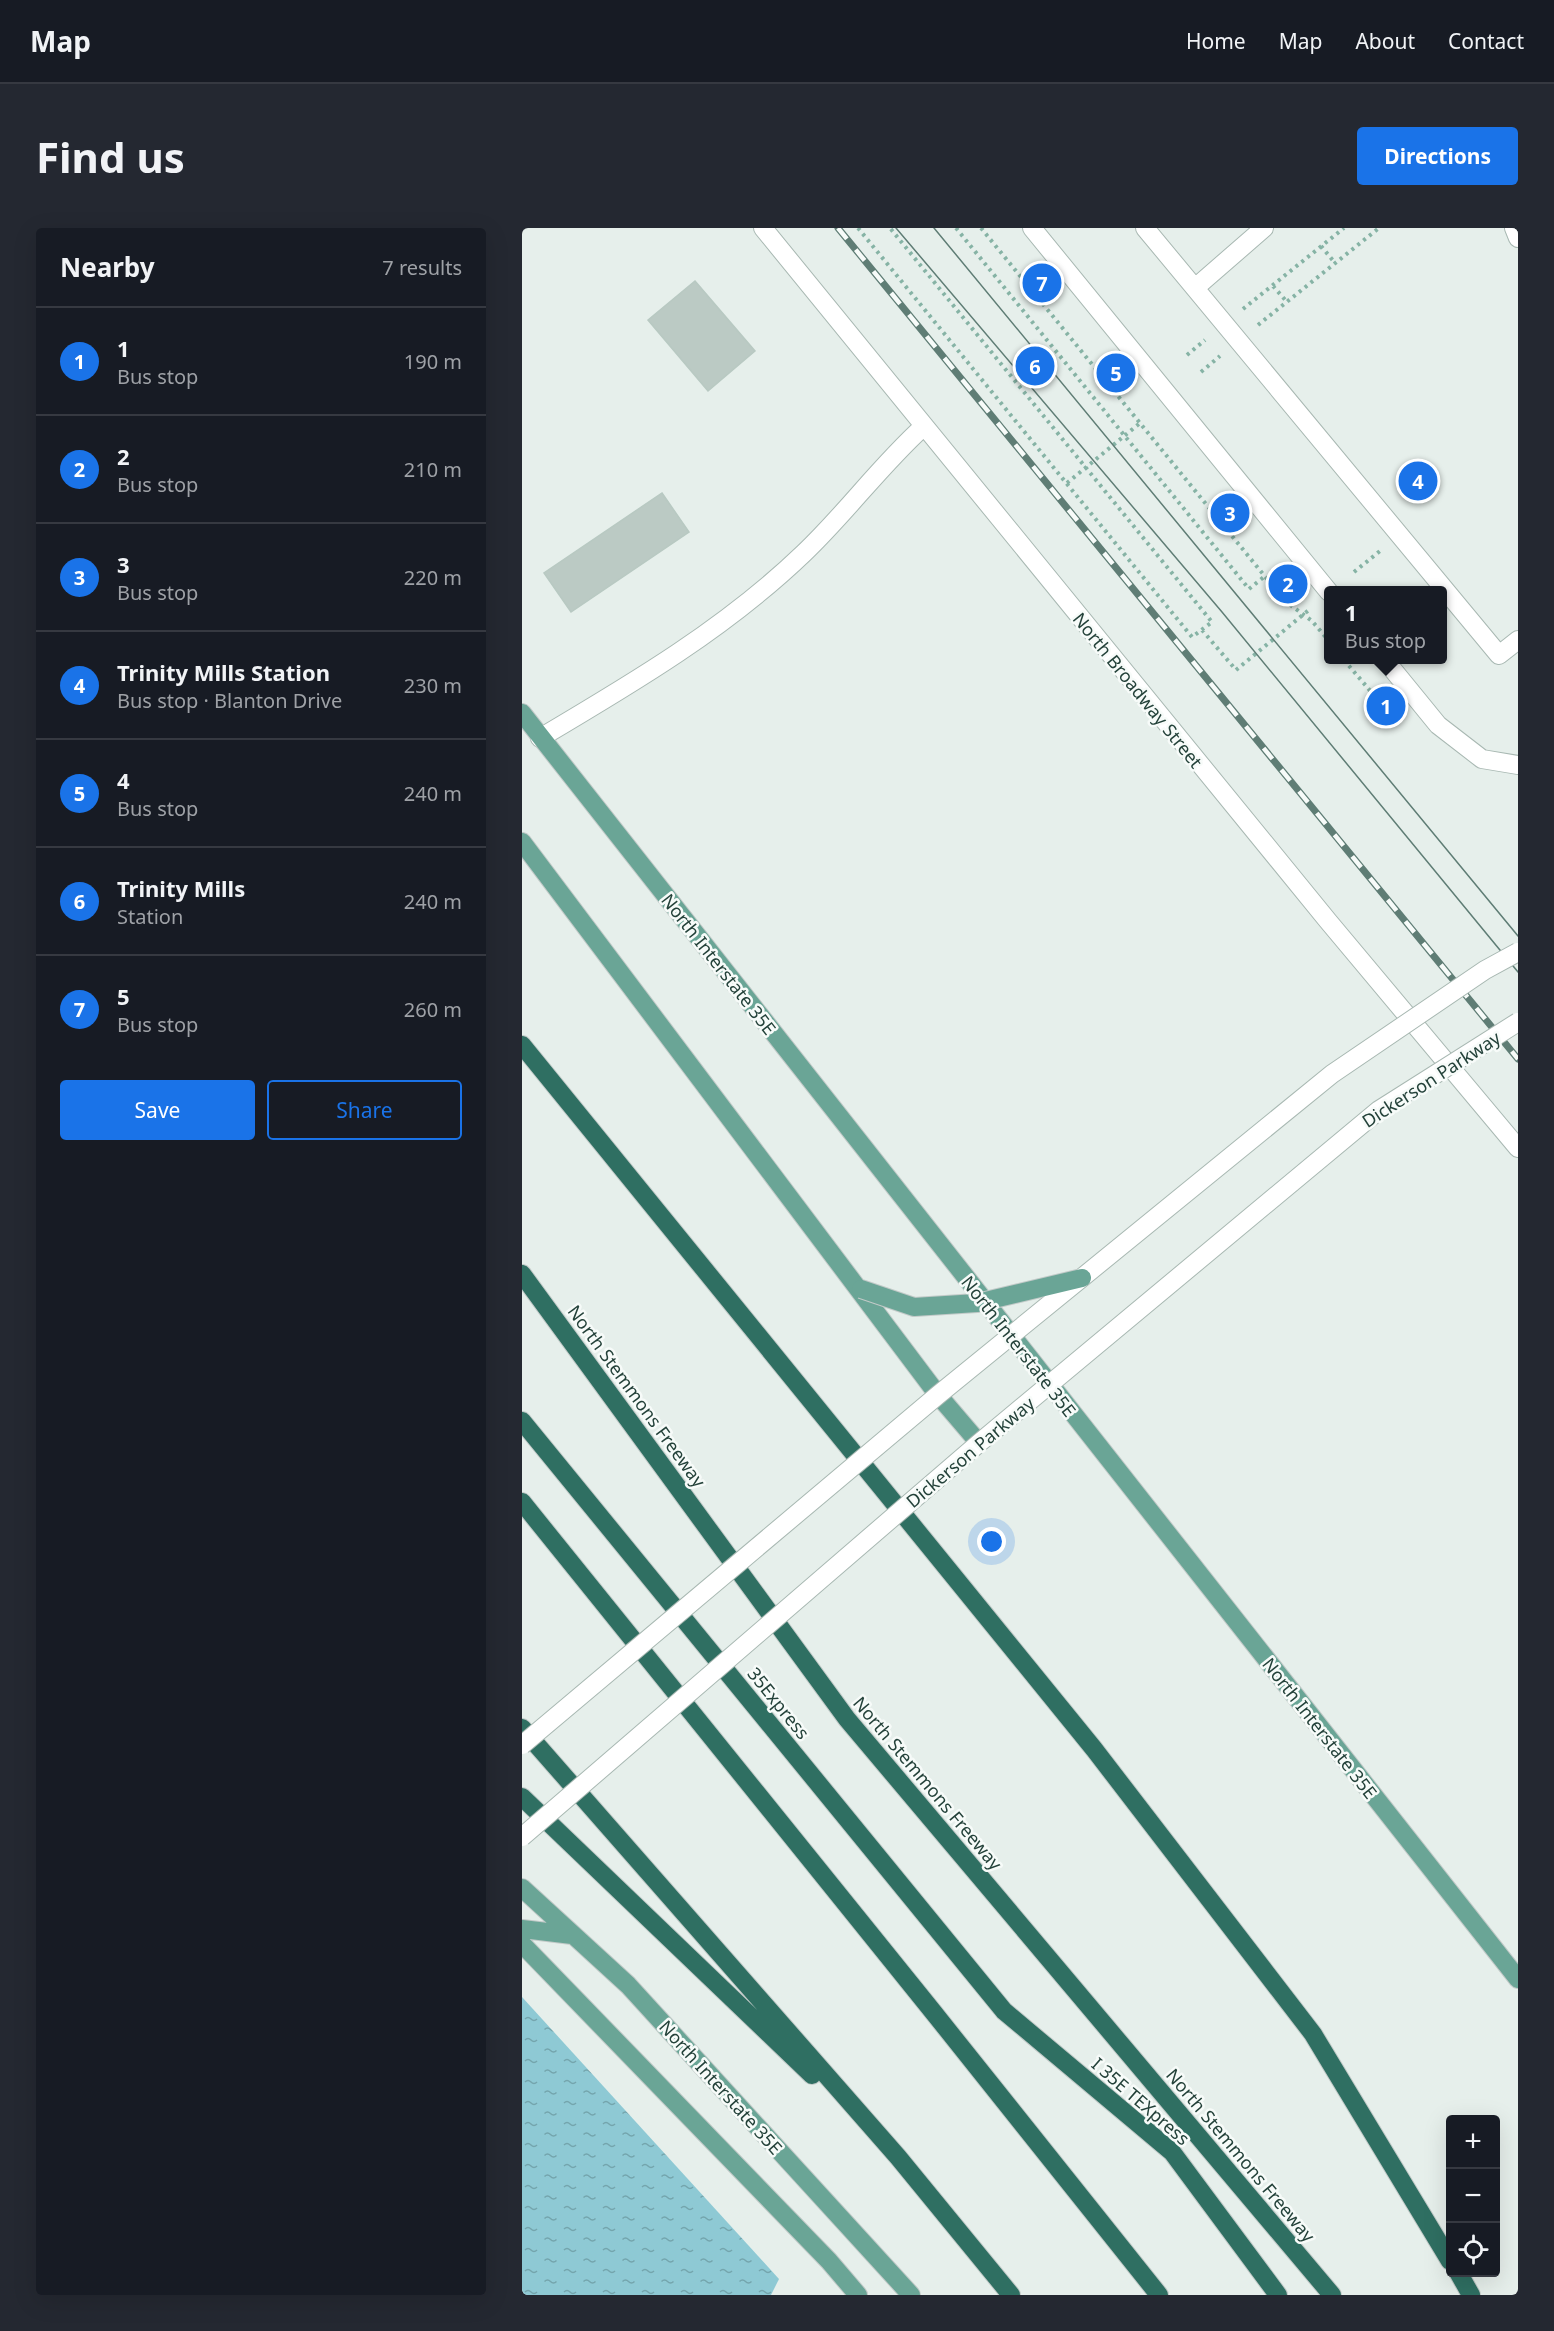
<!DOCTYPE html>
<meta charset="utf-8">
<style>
body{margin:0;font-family:"Noto Sans",sans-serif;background:#242831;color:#f1f3f6}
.controls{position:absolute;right:18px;bottom:18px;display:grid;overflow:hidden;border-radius:6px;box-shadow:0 6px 24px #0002}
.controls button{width:54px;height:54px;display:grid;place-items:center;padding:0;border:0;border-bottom:2px solid #363941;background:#171b24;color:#f1f3f6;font:30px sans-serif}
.you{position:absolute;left:470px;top:1314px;width:21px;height:21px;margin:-15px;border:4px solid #fff;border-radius:50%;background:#1a73e8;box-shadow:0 0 0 9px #1a73e833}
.badge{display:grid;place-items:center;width:39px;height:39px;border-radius:50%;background:#1a73e8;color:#fff;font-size:20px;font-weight:700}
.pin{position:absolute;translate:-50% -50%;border:3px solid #fff;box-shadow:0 2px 6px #0006}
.popup{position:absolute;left:802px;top:358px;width:123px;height:78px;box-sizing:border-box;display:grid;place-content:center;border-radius:6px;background:#171b24;filter:drop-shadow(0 2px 4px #0005);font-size:20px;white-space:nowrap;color:#9ea1a6}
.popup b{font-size:22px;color:#f1f3f6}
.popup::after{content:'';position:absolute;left:50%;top:100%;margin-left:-12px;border:12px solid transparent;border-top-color:#171b24}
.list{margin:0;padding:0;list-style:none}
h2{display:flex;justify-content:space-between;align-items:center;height:78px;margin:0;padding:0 24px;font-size:26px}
h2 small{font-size:20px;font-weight:400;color:#9ea1a6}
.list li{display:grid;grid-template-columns:39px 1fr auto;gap:18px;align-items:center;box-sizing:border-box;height:108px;padding:0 24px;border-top:2px solid #363941}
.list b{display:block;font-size:22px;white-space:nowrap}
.list p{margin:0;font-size:20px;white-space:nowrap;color:#9ea1a6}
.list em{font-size:20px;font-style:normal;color:#9ea1a6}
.actions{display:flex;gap:12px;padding:18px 24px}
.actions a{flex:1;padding:14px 0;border:2px solid #1a73e8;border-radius:6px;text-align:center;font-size:21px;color:#1a73e8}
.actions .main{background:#1a73e8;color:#fff}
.icon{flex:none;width:33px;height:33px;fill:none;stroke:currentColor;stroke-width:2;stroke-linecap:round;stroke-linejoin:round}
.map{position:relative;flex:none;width:996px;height:2067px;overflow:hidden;border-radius:6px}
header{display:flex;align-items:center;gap:36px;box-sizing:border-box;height:84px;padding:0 30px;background:#171b24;border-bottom:2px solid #363941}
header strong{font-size:28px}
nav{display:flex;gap:33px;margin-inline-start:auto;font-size:21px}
.intro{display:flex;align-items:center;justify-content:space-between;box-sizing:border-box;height:144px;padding:0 36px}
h1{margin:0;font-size:42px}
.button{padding:15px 27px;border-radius:6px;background:#1a73e8;color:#fff;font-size:21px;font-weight:700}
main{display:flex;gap:36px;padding:0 36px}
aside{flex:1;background:#171b24;border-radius:6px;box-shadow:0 6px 24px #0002}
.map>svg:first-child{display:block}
.water{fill:url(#water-ripples)}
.building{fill:#bbcac4;stroke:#b8c9c2;stroke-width:1.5}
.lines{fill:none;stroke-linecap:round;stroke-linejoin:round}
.minor-casing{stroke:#a8b8b2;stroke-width:20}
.major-casing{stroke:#c2cac8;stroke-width:20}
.highway-casing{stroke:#c2cac8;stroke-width:20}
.path{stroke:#86b3a5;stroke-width:4;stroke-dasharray:3 4.5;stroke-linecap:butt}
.minor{stroke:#fff;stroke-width:18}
.major{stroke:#6aa596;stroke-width:18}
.highway{stroke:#2f6f62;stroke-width:18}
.tram{stroke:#5f7d75;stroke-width:1.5}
.rail-casing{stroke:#5f7d75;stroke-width:7}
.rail{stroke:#f7fbf9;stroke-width:4.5;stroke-dasharray:14;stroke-linecap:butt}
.minor-bridge-casing{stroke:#a8b8b2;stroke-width:20;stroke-linecap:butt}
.major-bridge-casing{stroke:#c2cac8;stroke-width:20;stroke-linecap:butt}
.minor-bridge{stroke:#fff;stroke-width:18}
.major-bridge{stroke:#6aa596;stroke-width:18}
.labels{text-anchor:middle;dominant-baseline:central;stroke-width:5;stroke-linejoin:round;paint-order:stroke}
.street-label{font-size:18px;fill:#24423a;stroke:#f7fbf9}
</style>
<header>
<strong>Map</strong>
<nav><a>Home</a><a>Map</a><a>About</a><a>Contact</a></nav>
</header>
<div class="intro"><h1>Find us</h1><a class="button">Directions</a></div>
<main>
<aside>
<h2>Nearby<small>7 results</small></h2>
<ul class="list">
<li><span class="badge">1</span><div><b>1</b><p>Bus stop</p></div><em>190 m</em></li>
<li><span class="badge">2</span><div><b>2</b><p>Bus stop</p></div><em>210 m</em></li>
<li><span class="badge">3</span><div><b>3</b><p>Bus stop</p></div><em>220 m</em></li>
<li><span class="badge">4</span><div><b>Trinity Mills Station</b><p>Bus stop · Blanton Drive</p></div><em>230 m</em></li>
<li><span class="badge">5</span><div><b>4</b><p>Bus stop</p></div><em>240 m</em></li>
<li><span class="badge">6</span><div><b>Trinity Mills</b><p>Station</p></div><em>240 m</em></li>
<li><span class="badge">7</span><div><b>5</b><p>Bus stop</p></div><em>260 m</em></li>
</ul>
<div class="actions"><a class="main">Save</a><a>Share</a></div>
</aside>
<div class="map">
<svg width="996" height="2067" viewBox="0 0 996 2067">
<defs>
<pattern id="water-ripples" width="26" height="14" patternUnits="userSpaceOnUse" patternTransform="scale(1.5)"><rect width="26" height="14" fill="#8ec9d4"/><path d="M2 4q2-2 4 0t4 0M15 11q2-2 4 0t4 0" fill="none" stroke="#74a5ad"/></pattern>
</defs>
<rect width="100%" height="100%" fill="#e6efeb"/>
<path class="water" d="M0,1769L257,2051L249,2067H0Z"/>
<path class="building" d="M173,53L233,123L186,163L126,92Z
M140,265L167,304L49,384L22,345Z"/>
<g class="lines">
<defs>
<path id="minor" d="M241,0L806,693L996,920
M510,0L807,364
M623,0L977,427L996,412
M992,0L996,10
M673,60L742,0
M863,432L916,497L960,531L996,537
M18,510C111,455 204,400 282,325C324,285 358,238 401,199"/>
<path id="major" d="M0,485L996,1751
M0,614L416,1167L457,1215
M0,1660L106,1757L389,2067
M0,1701L50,1707
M0,1716L307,2033L336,2067"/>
<path id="highway" d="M0,817L572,1521L791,1806L928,2033
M0,1046L325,1491L810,2067
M0,1193L482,1783L650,1924L756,2067
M0,1274L412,1785L637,2067
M0,1500L376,1929L489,2067
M0,1569L290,1847
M936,2044L949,2067"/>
</defs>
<use href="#minor" class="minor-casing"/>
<use href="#major" class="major-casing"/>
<use href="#highway" class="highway-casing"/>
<path class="path" d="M336,0L670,409L690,394L368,0
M434,0L727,361L743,348
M459,0L763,373L790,393L807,413
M799,18L813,35
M751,58L765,74
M721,81L822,0
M736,97L857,0
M665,127L683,112
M679,144L698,128
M545,255L618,195
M832,344L858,323
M680,402L714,442L788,381
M822,432L862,479"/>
<use href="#minor" class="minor"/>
<use href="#major" class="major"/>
<use href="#highway" class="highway"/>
<path class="tram" d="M374,0L700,384L996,744
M412,0L996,708"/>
<defs>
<path id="rail" d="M316,0L996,831"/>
</defs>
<use href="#rail" class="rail-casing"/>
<use href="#rail" class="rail"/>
<defs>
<path id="minor-bridge" d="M0,1517L416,1167L810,846L963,742L996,724
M0,1609L457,1215L857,882L996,794"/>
<path id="major-bridge" d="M339,1061L392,1079L455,1075L560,1050"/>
</defs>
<use href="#minor-bridge" class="minor-bridge-casing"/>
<use href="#major-bridge" class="major-bridge-casing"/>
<use href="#minor-bridge" class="minor-bridge"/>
<use href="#major-bridge" class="major-bridge"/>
</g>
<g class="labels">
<g class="street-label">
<text transform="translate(616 462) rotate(51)">North Broadway Street</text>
<text transform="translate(197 736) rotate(52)">North Interstate 35E</text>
<text transform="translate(909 851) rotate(-33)">Dickerson Parkway</text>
<text transform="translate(497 1118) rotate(52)">North Interstate 35E</text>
<text transform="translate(115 1168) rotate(54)">North Stemmons Freeway</text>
<text transform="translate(448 1224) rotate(-40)">Dickerson Parkway</text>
<text transform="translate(257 1475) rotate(51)">35Express</text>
<text transform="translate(798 1500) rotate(52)">North Interstate 35E</text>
<text transform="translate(406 1555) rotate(50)">North Stemmons Freeway</text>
<text transform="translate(199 1859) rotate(48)">North Interstate 35E</text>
<text transform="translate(619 1873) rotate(41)">I 35E TEXpress</text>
<text transform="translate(719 1927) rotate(50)">North Stemmons Freeway</text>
</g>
</g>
</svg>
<div class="controls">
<button>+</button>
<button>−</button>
<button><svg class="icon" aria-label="locate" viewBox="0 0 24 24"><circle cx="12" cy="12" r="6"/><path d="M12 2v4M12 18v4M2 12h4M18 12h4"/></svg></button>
</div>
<div class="you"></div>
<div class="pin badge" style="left:864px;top:478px">1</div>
<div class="popup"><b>1</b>Bus stop</div>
<div class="pin badge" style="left:766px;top:356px">2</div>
<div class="pin badge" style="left:708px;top:285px">3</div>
<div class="pin badge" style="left:896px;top:253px">4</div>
<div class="pin badge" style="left:594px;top:145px">5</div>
<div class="pin badge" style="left:513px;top:138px">6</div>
<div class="pin badge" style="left:520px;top:55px">7</div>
</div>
</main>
